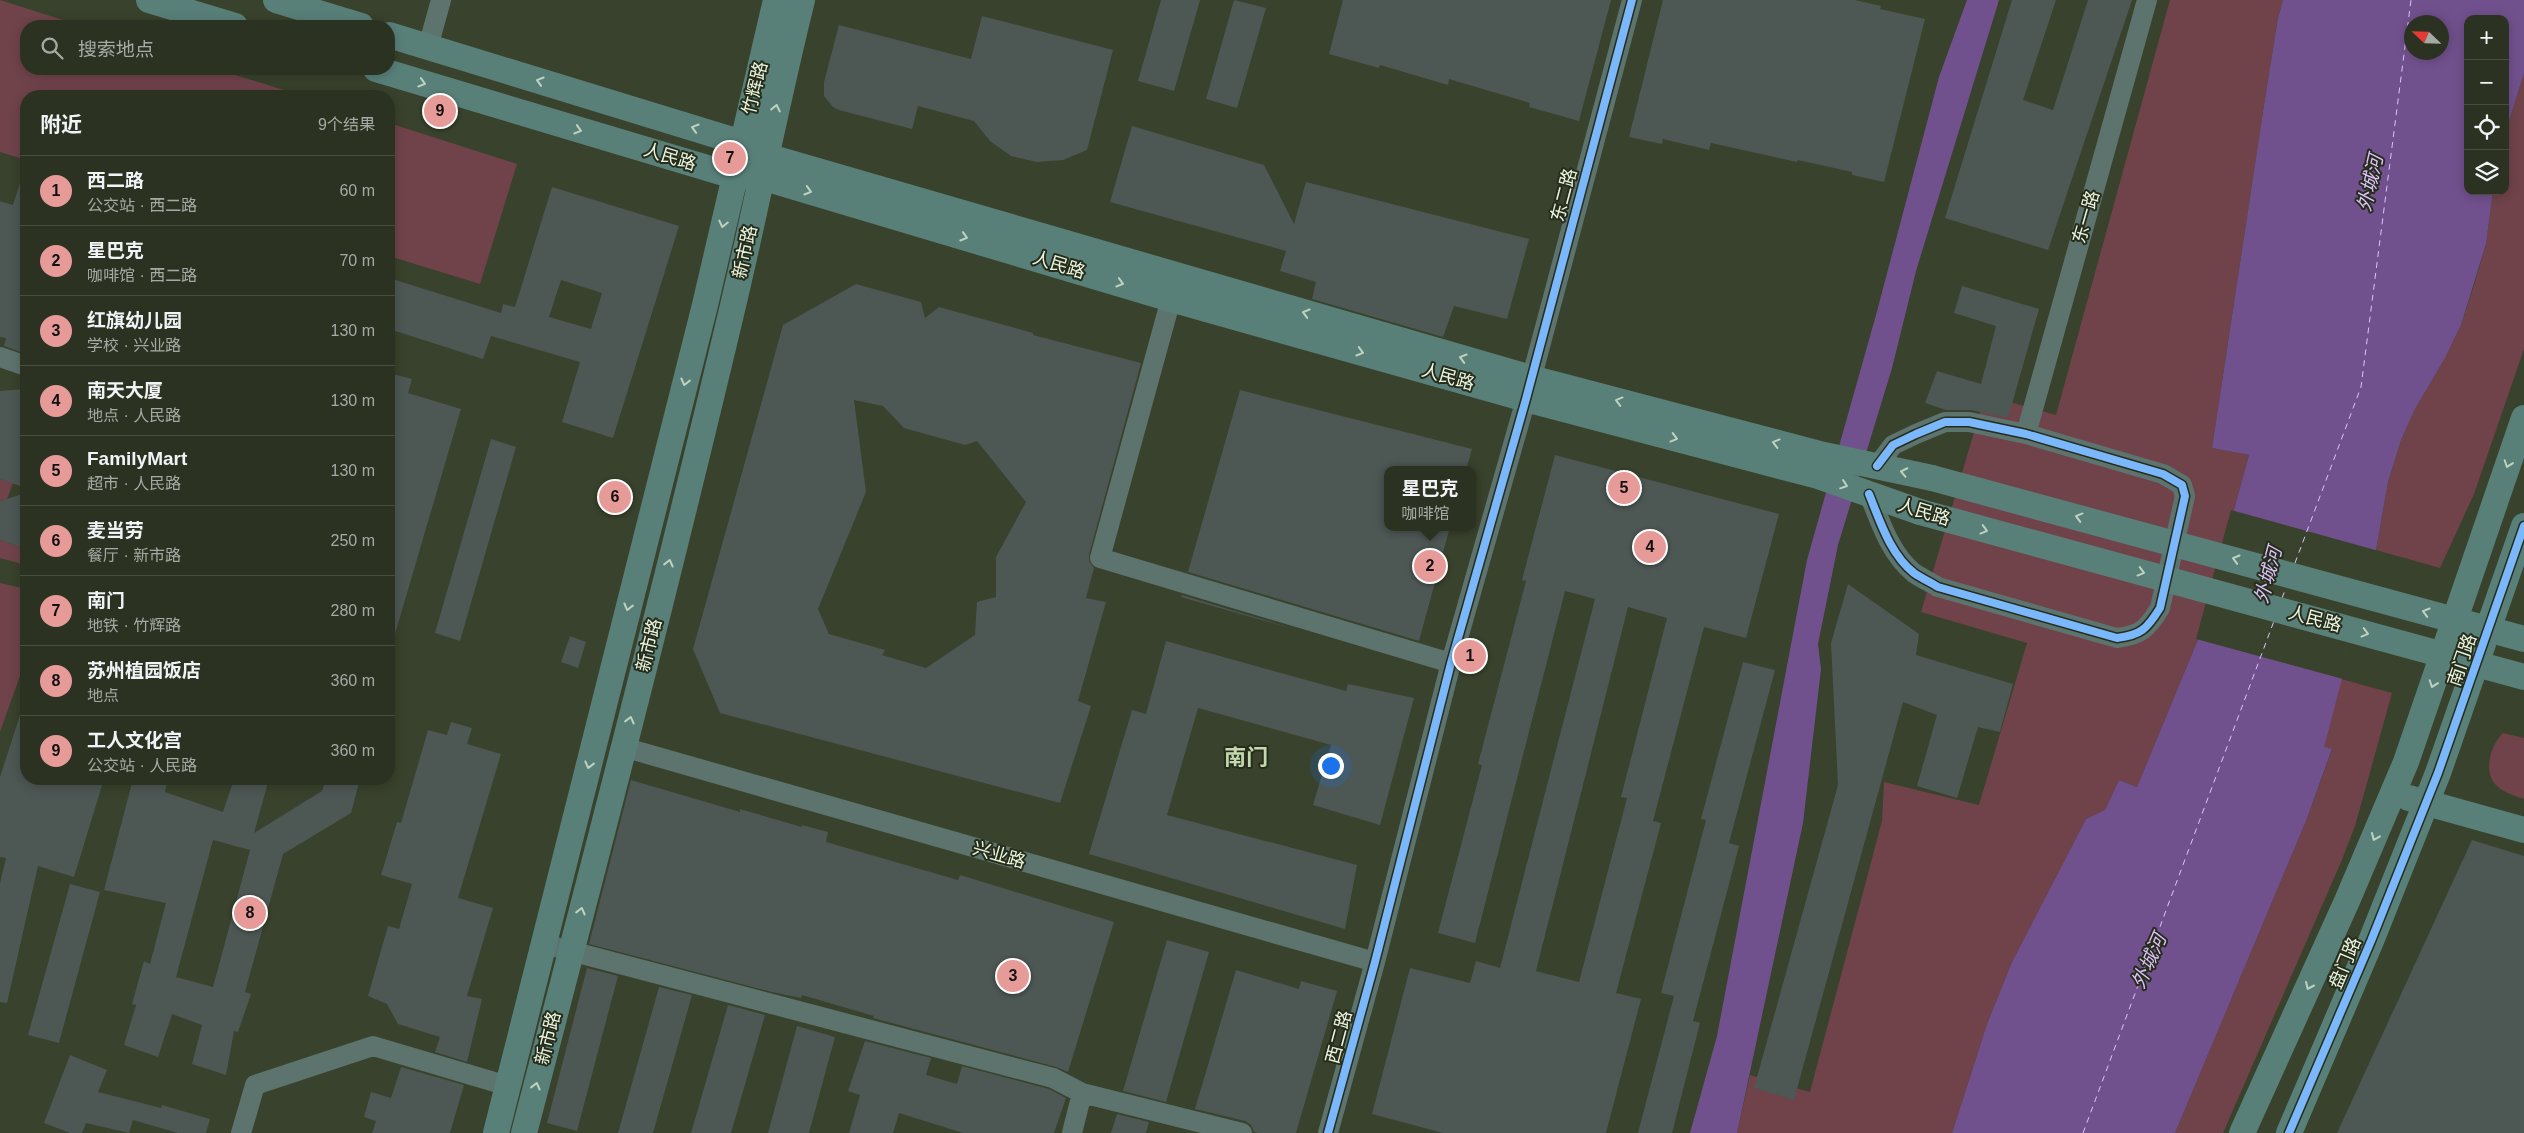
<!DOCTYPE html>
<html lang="zh">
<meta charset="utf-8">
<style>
body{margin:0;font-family:Arial,"Noto Sans SC",sans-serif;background:#333a2a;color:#f1f3f6}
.controls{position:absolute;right:15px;top:15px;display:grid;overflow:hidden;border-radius:10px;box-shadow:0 2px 12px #0003}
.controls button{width:45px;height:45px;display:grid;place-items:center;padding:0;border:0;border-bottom:1px solid #474d3f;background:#2b3221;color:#f1f3f6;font:25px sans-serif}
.compass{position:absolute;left:2404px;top:15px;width:45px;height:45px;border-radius:50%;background:#2b3221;box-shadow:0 2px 12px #0003;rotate:293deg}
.you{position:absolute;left:1330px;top:765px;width:18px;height:18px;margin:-12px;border:4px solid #fff;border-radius:50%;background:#1a73e8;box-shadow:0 0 0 8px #1a73e833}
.badge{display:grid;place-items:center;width:32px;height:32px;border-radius:50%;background:#e69b98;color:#111;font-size:16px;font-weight:700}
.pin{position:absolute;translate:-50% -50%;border:2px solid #fff;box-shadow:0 1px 5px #0006}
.popup{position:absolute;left:1384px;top:466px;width:92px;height:65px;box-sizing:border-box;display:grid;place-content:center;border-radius:10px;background:#2b3221;filter:drop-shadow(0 1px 4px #0005);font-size:16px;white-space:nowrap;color:#a6aaa5}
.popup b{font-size:19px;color:#f1f3f6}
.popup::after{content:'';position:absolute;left:50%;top:100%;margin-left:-10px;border:10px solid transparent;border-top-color:#2b3221}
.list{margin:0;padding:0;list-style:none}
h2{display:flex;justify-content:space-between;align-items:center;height:65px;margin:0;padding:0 20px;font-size:21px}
h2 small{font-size:16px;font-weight:400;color:#a6aaa5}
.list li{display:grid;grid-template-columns:32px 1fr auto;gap:15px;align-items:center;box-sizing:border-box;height:70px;padding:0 20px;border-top:1px solid #474d3f}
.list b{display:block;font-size:19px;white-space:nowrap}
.list p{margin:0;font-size:16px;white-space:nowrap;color:#a6aaa5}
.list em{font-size:16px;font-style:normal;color:#a6aaa5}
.icon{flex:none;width:28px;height:28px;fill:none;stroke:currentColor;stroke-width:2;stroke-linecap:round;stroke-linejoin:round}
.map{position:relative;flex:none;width:2524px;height:1133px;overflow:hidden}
.search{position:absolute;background:#2b3221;box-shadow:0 2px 12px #0003;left:20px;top:20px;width:375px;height:55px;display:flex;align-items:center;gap:12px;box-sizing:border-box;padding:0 18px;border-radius:20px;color:#a6aaa5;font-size:19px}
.panel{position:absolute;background:#2b3221;box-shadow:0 2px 12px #0003;left:20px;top:90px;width:375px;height:695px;border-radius:20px}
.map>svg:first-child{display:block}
.green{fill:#70434a}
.water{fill:#71518d;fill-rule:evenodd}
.pier{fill:#39422c}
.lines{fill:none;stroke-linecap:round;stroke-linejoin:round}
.ferry{stroke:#dec2fc;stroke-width:1;stroke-dasharray:6 5;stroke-linecap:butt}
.building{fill:#4d5754;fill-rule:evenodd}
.minor{stroke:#5d746e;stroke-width:20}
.major{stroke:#588079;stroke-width:26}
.major-bridge{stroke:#588079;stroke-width:26}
.cycleway-casing{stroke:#262d1c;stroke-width:11}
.cycleway{stroke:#7ab7fb;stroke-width:8}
.oneway{stroke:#bfd2c0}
.labels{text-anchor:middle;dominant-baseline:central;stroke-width:4;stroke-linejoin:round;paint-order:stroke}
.street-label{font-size:18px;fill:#ebf5df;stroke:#262d1c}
.water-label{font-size:19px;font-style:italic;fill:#dec2fc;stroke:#262d1c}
.district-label{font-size:22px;font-weight:bold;fill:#c5d8ad;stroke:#262d1c}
</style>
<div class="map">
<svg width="2524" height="1133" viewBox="0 0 2524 1133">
<rect width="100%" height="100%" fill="#39422c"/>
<path class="green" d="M0,0L82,26H26V69H216L303,96H26V160L0,152Z
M2170,0H2283L2278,18L2266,92L2212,448L2249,455L2199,637L2137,787L2119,780L2105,810L2086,819L2012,962L1987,1024L1952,1133H1737L1750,1075L1810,1092L1882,821L1884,782L1979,805L2027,643L1921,612L1985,395L2056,415Z
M2524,73V349L2474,494L2440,568L2376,550L2388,482L2401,440L2415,409L2445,358L2461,325L2475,282L2486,244L2493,191H2505V134Z
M389,123L517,164L480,284L389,256Z
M0,479L13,483L7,499L0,501Z
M0,540L26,549V565L0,558Z
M0,583L26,589V659L0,732Z
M2341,679L2392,693L2355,826L2341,862L2223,1133H2175L2306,821L2332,750L2323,748Z
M2503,733L2524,738V799C2515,796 2502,792 2495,784C2483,769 2491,745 2503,733Z"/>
<path class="water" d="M1967,0H1999L1916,271L1892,368L1838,545L1818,644L1821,669L1803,823L1737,1133H1690L1717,1036L1807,560L1876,315L1939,77Z
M2283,0H2524V73L2505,134V19H2468V191H2493L2486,244L2461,325L2445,358L2415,409L2401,440L2388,482L2376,550L2324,747L2332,749L2306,821L2175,1133H1952L1987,1024L2012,962L2086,819L2105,810L2119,780L2137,787L2199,637L2249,455L2212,448L2266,92L2278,18ZM2412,22H2442V52H2412Z"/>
<path class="pier" d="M2231,510L2379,551L2343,679L2196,639Z"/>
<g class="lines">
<path class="ferry" d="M2295,563L2361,387L2411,0
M2282,598L2286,588
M2083,1133L2274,621"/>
</g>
<path class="building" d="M1161,0H1200L1174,91L1138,81Z
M1234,0L1266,8L1237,108L1206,99Z
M1343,0H1611L1579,121L1529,107L1530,103L1449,79L1448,85L1380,65L1379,68L1329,54Z
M1663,0H1855L1881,6L1880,9L1925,19L1884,182L1852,175V172L1798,160L1797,162L1711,143L1709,150L1663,139L1662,144L1629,137Z
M2012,0H2056L2023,100L2053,110L2088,0H2132L2048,250L1945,218Z
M982,16L1113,50L1087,150L1063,160L1037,162L1011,156L990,141L974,121L918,106L912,129L839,110L833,107L824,96V82L839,25L971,59Z
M1132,126L1264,165L1294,224L1306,182L1529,239L1507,319L1454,306L1443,337L1312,299L1316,282L1280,271L1286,251L1110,202Z
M23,173H26V354L4,346L6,338L0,337V201L13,205Z
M552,187L679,226L613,438L562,422L580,362L491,336L483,359L389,329V278L501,313L503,304L515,307ZM561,280L602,293L591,329L549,317Z
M856,284L921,302L925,318L939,307L1033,333V335L1141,363L1089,555V561L1094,568L1086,598L1106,602L1078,701L1091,706L1060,803L720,713L693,649L783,325ZM854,400L883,406L904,428L965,445L977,441L1026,502L996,557V597L977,602L975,635L926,668L882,655L885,650L829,634L818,609L866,492Z
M1962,286L2039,309L2008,418L1971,410H1946L1925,403L1937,371L1981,384L1996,326L1954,313Z
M389,373L412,379L408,393L461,409L393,641L389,640Z
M26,389V488L0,479V391Z
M1240,390L1472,449L1466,470H1388V527H1450L1419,641L1188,572Z
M491,439L516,447L460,641L435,633Z
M1555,455L1779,514L1746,638L1704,627L1653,821L1661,823L1616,993L1641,999L1606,1133H1443L1372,1114L1410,968L1470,983L1476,961L1500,968L1595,599L1565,591L1475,943L1438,933L1482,765L1478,764L1526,581L1522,580ZM1628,607L1667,618L1621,797L1627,798L1579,982L1536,971Z
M26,493V549L0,540V501Z
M1848,584L1919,634L1916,655L2013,684L2000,732L1978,727L1957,798L1917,786L1937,715L1903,702L1794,1100L1754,1088L1838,785L1831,643Z
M1182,595L1304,632L1181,597Z
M570,636L586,642L578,668L561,662Z
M1166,641L1346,691L1348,684L1414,698L1380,825L1313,805L1331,745L1198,708L1167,815L1357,865L1345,929L1089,854L1132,710L1146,714Z
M1743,662L1775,670L1729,843L1739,846L1693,1021L1700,1023L1672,1133H1638L1674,996L1661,993L1706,820L1701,819Z
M23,706H26V779H104L74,877L38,866L7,1003L0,1002V883L6,858L0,857V777Z
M451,722L472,728L467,744L501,754L458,898L493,908L467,996L482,999L467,1062L435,1052L440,1037L398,1024L387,1004L368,996L388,926L399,929L412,884L381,875L397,822L401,823L428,730L447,735Z
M133,779H168L165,792L223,812L234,779H269L254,833L322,791L326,779H360L351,813L283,854L245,992L251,994L238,1032L234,1031L226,1075L192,1064L202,1025L172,1014L158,1057L124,1045L136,1005L132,1004L144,961L150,964L166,903L104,890ZM213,840L250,850L213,987L176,977Z
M631,780L740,812V809L802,827V825L828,832L826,842L958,880L960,875L1114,922L1068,1072L1056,1067L873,1018L874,1016L802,995L801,998L772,992L589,944Z
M2472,840L2524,856V1133H2337Z
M70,884L100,892L59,1043L28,1035Z
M1167,940L1209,952L1166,1102L1123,1091Z
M587,968L618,976L577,1131L547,1123Z
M1236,970L1299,989L1301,981L1337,991L1296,1133H1258L1254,1132L1251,1125L1245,1121L1195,1109Z
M659,987L692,995L653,1133H618Z
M728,1005L765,1015L731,1133H691Z
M797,1026L835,1037L809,1133H768Z
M865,1041L931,1058L926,1075L957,1084L962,1066L1049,1089L1066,1098L1054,1133H963L899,1113L893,1133H849L860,1095L848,1091Z
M70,1055L107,1070L98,1092L161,1108L162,1105L210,1119L206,1133H178L133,1120L129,1133L86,1123L82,1133H70L44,1123Z
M401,1067L464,1085L450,1133H372L376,1121L364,1117L371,1092L391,1098Z
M1117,1114L1149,1122L1146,1133H1111Z"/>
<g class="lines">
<path class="minor" d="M428,47L441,0
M1171,299L1100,558L1451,663
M0,357L26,366
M2026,434L2147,0
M1869,494C1880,521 1890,554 1914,573C1921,578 1930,582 1938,587L2117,638C2141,635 2147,629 2160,608L2185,496L2182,485L2163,474L2026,434L1969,422H1945L1916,434L1893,445L1877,466
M623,747L1375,962
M544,944L1053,1078L1082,1093L1242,1133
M241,1133L255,1085L373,1046L508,1086
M1072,1133L1082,1093
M1328,1133L1375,962L1451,663L1526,399L1632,0"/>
<path class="major" d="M149,0L235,26
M276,0L361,26
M389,35L742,143L766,156L1531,378L1824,455L1932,478
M376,69L734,176L761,177L1171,299L1526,399L1818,476L1920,512
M2409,798L2524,830
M496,1133L705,305L776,0
M524,1133C595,861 666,588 731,314C756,210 776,104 802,0
M2242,1133L2347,901L2406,762L2524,418
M2289,1133L2371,941L2438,773L2524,526"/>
<path class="major-bridge" d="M1932,478L2524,639
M1920,512L2524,677"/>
<defs>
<path id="cycleway" d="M1869,494C1880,521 1890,554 1914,573C1921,578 1930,582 1938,587L2117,638C2141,635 2147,629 2160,608L2185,496L2182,485L2163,474L2026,434L1969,422H1945L1916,434L1893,445L1877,466
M1328,1133L1375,962L1451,663L1526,399L1632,0
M2289,1133L2371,941L2438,773L2524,526"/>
</defs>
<use href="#cycleway" class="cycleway-casing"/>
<use href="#cycleway" class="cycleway"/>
</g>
<defs><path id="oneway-chevron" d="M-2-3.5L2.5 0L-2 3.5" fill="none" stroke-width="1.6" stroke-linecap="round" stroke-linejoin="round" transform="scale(1.25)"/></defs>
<g class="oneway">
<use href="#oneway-chevron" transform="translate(540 81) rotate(-163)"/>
<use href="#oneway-chevron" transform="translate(422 83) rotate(17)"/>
<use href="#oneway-chevron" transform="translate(776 108) rotate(-78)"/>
<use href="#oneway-chevron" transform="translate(695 128) rotate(-163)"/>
<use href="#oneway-chevron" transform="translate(578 130) rotate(17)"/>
<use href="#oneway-chevron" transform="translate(808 191) rotate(17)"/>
<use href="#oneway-chevron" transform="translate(723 224) rotate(103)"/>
<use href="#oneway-chevron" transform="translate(964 237) rotate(17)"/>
<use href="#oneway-chevron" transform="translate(1120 283) rotate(17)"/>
<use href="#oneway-chevron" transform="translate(1306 313) rotate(-164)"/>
<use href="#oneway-chevron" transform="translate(1360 352) rotate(16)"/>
<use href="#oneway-chevron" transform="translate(1463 358) rotate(-164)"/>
<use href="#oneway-chevron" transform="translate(685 382) rotate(104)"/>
<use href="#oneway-chevron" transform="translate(1619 401) rotate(-165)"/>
<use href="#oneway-chevron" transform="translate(1674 438) rotate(15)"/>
<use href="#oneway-chevron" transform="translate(1776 443) rotate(-165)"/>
<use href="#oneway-chevron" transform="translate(2508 464) rotate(109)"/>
<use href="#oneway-chevron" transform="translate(1904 472) rotate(-168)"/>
<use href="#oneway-chevron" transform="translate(1844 485) rotate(19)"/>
<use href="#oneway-chevron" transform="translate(2079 517) rotate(-165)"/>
<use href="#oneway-chevron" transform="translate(1984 530) rotate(15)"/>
<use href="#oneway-chevron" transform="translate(2236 559) rotate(-164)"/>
<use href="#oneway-chevron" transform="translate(669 563) rotate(-76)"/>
<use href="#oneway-chevron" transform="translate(2141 572) rotate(15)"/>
<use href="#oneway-chevron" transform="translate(628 607) rotate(104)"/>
<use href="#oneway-chevron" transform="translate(2426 612) rotate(-164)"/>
<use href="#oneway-chevron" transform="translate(2365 633) rotate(15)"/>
<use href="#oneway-chevron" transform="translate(2433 684) rotate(109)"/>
<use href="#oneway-chevron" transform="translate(630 720) rotate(-76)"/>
<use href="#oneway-chevron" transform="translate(589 765) rotate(104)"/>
<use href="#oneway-chevron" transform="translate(2375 837) rotate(113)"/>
<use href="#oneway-chevron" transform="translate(581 911) rotate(-76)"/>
<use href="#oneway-chevron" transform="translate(2309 986) rotate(114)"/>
<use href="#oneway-chevron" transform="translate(536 1086) rotate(-76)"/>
</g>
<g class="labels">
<g class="street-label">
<text transform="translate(755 88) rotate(-76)">竹辉路</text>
<text transform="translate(670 157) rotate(17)">人民路</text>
<text transform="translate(1564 195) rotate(-75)">东二路</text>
<text transform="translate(2086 217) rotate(-74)">东一路</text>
<text transform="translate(745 252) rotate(-77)">新市路</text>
<text transform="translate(1059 265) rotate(17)">人民路</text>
<text transform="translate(1448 377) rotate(16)">人民路</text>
<text transform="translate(1924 512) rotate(17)">人民路</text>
<text transform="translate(2315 619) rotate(15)">人民路</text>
<text transform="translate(649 645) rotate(-76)">新市路</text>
<text transform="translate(2462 660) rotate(-71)">南门路</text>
<text transform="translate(999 855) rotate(16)">兴业路</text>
<text transform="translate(2345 963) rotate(-67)">盘门路</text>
<text transform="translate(1339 1037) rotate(-75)">西二路</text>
<text transform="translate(548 1038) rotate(-76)">新市路</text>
</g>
<g class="water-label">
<text transform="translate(2370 183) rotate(-77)">外城河</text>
<text transform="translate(2268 575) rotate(-75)">外城河</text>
<text transform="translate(2149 961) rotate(-66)">外城河</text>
</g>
<g class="district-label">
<text x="1246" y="757">南门</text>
</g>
</g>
</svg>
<div class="controls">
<button>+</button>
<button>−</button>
<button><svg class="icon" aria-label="locate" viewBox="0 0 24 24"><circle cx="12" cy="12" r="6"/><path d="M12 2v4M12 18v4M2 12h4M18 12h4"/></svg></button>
<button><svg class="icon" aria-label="layers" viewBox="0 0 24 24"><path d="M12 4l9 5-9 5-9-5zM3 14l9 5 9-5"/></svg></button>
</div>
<svg class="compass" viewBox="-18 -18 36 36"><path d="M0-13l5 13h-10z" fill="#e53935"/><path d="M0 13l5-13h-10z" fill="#a6aaa5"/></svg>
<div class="you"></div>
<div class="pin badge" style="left:1470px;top:656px">1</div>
<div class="pin badge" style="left:1430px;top:566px">2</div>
<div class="popup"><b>星巴克</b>咖啡馆</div>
<div class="pin badge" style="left:1013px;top:976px">3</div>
<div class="pin badge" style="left:1650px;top:547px">4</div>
<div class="pin badge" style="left:1624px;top:488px">5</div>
<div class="pin badge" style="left:615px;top:497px">6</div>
<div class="pin badge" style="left:730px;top:158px">7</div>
<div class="pin badge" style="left:250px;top:913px">8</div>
<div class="pin badge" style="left:440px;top:111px">9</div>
<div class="search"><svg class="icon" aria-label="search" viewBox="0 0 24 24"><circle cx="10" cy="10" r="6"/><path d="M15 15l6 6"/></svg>搜索地点</div>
<section class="panel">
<h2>附近<small>9个结果</small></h2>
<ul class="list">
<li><span class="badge">1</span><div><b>西二路</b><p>公交站 · 西二路</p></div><em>60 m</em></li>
<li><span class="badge">2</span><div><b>星巴克</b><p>咖啡馆 · 西二路</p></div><em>70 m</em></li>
<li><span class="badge">3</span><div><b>红旗幼儿园</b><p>学校 · 兴业路</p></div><em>130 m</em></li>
<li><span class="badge">4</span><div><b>南天大厦</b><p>地点 · 人民路</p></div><em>130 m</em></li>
<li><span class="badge">5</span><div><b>FamilyMart</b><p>超市 · 人民路</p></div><em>130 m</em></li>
<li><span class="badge">6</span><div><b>麦当劳</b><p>餐厅 · 新市路</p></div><em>250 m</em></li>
<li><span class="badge">7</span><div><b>南门</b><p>地铁 · 竹辉路</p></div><em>280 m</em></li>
<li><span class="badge">8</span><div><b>苏州植园饭店</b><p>地点</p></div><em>360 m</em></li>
<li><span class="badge">9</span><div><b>工人文化宫</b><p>公交站 · 人民路</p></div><em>360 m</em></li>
</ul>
</section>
</div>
